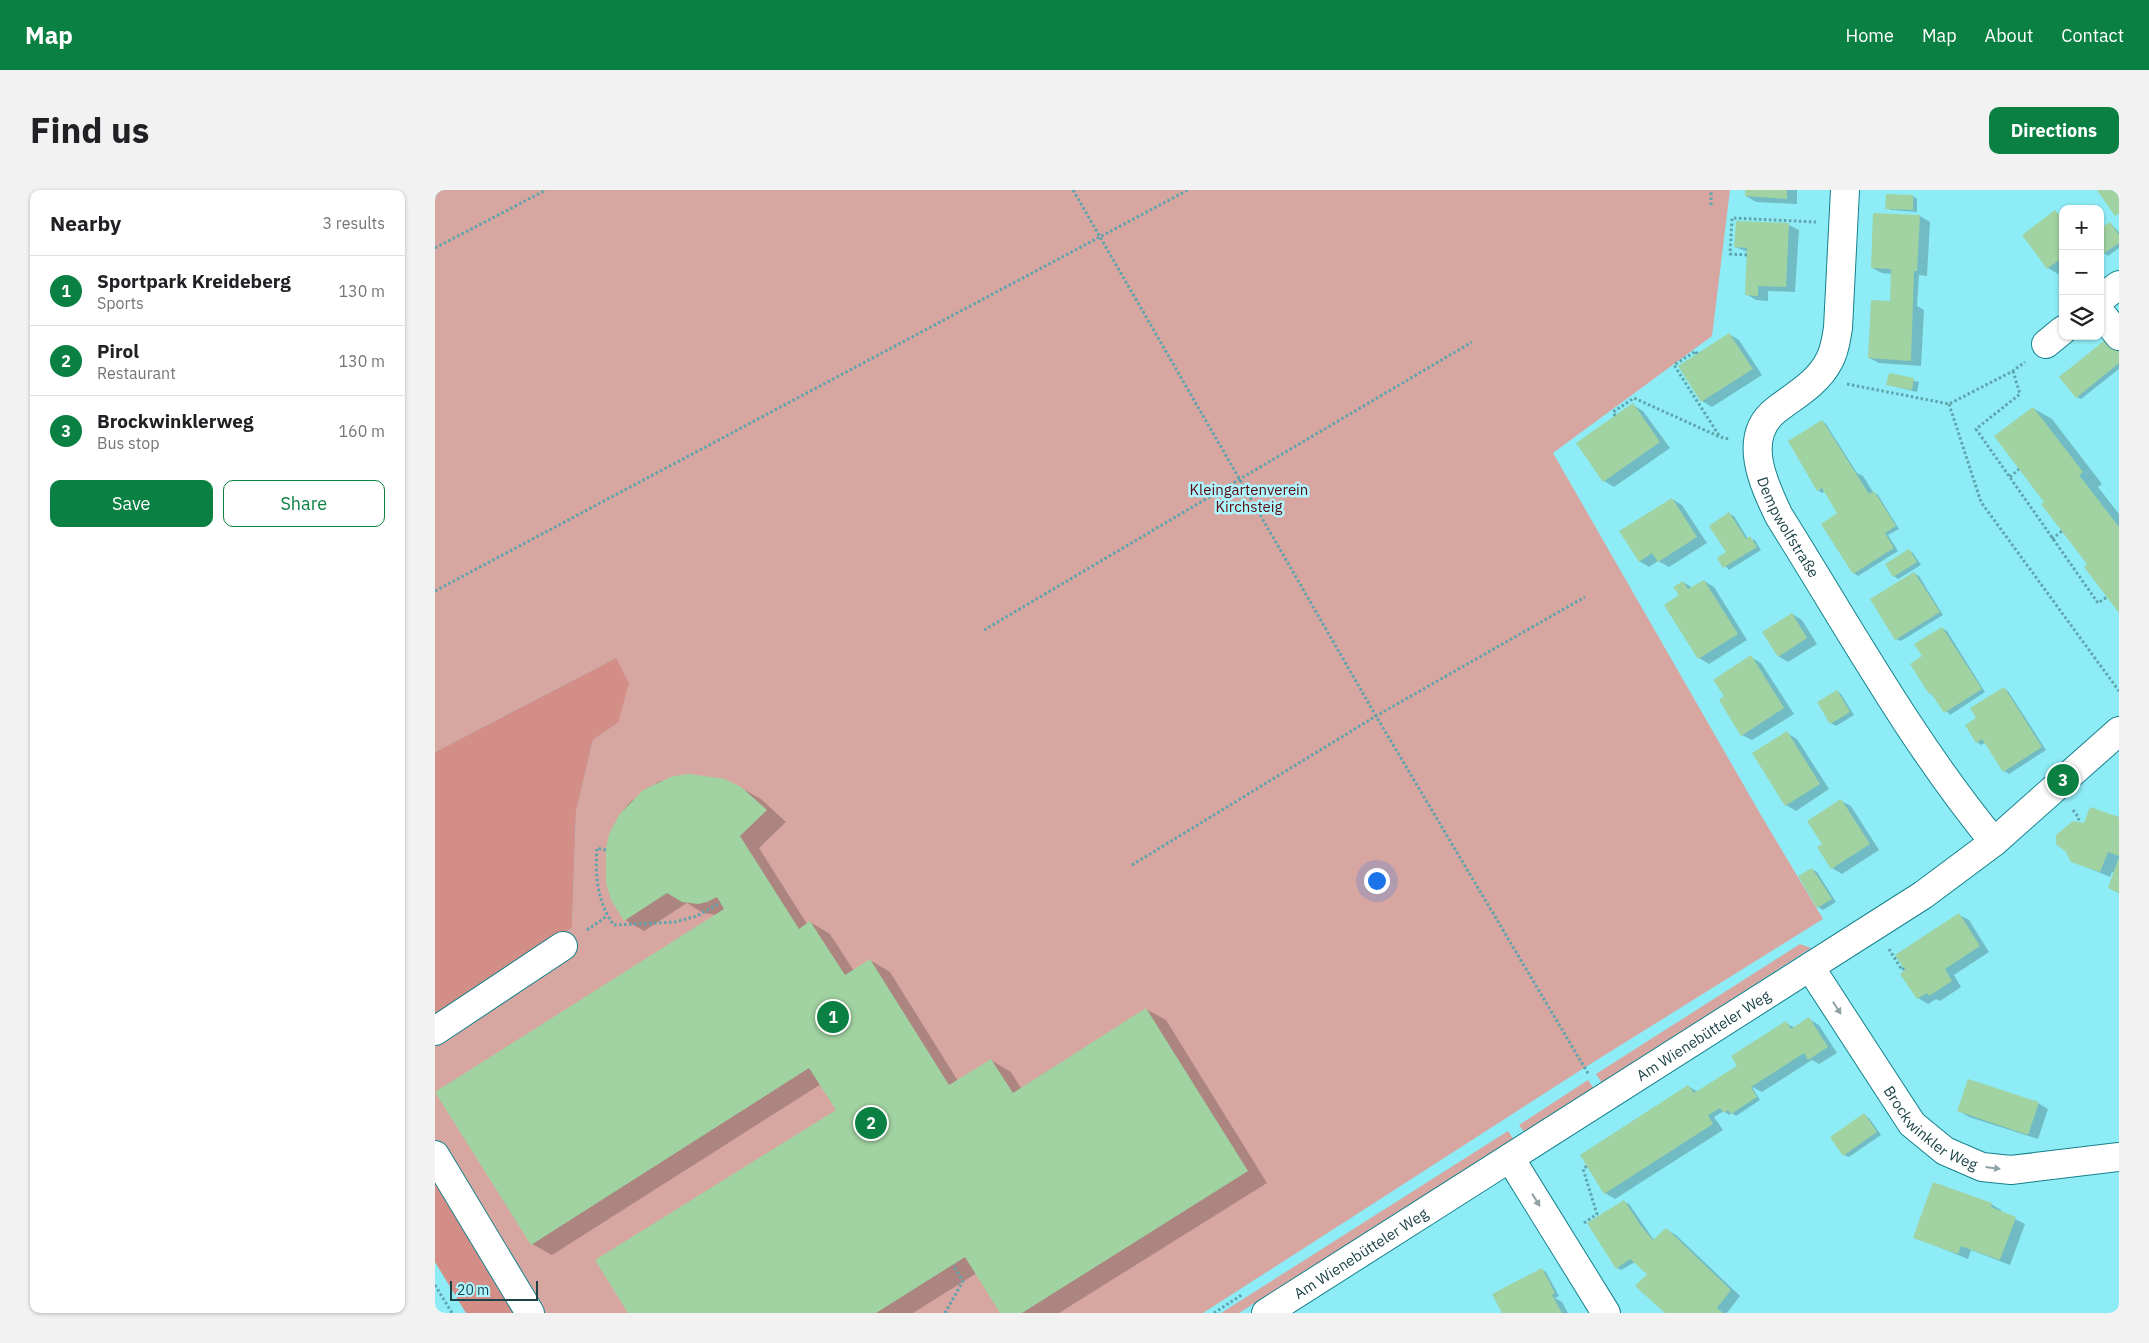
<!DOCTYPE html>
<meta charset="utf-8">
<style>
body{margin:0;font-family:"IBM Plex Sans",sans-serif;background:#f2f2f2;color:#202124}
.controls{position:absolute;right:15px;top:15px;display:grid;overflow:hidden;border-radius:10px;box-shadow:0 1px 4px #0004}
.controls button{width:45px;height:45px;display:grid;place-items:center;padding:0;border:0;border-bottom:1px solid #e0e0e0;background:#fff;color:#202124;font:25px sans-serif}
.scale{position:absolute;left:15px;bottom:12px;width:88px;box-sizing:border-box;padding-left:5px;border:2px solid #1c4348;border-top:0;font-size:14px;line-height:18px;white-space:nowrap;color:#1c4348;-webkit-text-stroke:4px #aef6fe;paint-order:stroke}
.you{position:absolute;left:941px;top:690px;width:18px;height:18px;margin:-12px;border:4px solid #fff;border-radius:50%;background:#1a73e8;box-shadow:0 0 0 8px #1a73e833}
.badge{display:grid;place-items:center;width:32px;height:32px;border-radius:50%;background:#0b8043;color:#fff;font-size:16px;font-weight:700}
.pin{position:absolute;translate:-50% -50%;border:2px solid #fff;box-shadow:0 1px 5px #0006}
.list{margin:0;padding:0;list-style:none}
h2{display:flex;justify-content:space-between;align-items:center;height:65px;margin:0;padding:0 20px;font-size:21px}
h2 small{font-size:16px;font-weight:400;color:#757577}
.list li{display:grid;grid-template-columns:32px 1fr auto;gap:15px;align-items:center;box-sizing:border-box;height:70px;padding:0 20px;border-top:1px solid #e0e0e0}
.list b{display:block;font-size:19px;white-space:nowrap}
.list p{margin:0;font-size:16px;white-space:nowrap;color:#757577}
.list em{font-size:16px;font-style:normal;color:#757577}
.actions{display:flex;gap:10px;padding:15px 20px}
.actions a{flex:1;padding:11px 0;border:1px solid #0b8043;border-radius:10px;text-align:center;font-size:18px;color:#0b8043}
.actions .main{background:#0b8043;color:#fff}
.icon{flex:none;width:28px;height:28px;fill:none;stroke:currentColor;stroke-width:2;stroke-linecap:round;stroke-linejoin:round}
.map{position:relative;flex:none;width:1684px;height:1123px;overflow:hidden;border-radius:10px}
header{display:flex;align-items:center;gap:30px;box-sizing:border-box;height:70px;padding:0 25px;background:#0b8043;color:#fff}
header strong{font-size:24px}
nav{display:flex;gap:28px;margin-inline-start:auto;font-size:18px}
.intro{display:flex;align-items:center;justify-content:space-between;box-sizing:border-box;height:120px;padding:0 30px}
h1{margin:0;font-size:35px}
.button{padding:12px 22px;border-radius:10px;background:#0b8043;color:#fff;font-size:18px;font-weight:700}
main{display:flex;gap:30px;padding:0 30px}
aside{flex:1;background:#fff;border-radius:10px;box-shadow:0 1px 4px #0004}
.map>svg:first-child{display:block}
.green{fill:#d8a6a1}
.forest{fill:#d38e87}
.shadow{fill:#0003}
.building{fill:#a1d2a1}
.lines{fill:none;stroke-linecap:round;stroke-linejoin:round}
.minor-casing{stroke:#15818b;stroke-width:30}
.path{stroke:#5ea4ac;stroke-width:3;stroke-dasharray:2.5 2.5;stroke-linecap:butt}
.minor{stroke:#fff;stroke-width:28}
.oneway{fill:#8ea1a4}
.labels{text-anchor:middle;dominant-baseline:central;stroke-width:5;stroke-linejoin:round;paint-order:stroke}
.park-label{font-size:15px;fill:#5d090e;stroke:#aef6fe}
.street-label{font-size:15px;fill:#1c4348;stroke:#aef6fe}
</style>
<header>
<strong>Map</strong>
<nav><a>Home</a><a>Map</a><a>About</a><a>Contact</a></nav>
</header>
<div class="intro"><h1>Find us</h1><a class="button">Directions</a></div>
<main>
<aside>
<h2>Nearby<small>3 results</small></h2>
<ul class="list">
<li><span class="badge">1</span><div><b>Sportpark Kreideberg</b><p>Sports</p></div><em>130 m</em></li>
<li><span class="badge">2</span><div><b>Pirol</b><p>Restaurant</p></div><em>130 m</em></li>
<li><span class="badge">3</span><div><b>Brockwinklerweg</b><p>Bus stop</p></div><em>160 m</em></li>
</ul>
<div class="actions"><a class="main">Save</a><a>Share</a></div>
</aside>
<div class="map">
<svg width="1684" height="1123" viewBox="0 0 1684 1123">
<rect width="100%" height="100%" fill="#8eecf6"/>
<path class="green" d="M0,0H1295L1277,146L1118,263L1327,627L1388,729L1149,878L768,1123H84L0,979V832L137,738L141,622L158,550L183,533L181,468L0,562Z
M1365,754L1376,758L1167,893L1161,884Z
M1153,890L1159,899L1090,943L1084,935Z
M1073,941L1079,950L804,1123H786Z"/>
<path class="forest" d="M181,468L194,493L183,533L158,550L141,622L137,738L0,832V562Z
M0,979L84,1123H31L0,1072Z"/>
<path class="shadow" d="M1311,0H1362V14L1321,12L1311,6Z
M1478,6L1482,9V22L1456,20L1451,18Z
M1620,22L1628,26V80L1623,84L1613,78Z
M1485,26L1495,32L1492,86L1484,85L1482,116L1489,120L1486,176L1444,173L1434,168L1460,113L1457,84L1447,83L1437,78Z
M1675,33L1684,42V58L1673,66L1669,63Z
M1354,35L1364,40L1360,102L1333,101V111L1321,110L1311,104L1313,62L1300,57Z
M1294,144L1304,150L1327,185L1277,217L1267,211Z
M1684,155V179L1646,209L1642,207Z
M1455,185L1484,192L1482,202L1453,195Z
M1198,215L1208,221L1235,258L1179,297L1169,291Z
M1598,218L1617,229L1667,294L1663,297L1684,324V421L1654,374Z
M1387,231L1391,234L1422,283L1428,286L1438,302L1443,305L1464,339L1453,345L1463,361L1423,386L1419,383L1404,324L1390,301L1387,303L1383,300Z
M1237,309L1247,315L1272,353L1234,377L1223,371L1214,377L1204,371Z
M1294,324L1299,326L1313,349L1320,350L1326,360L1294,380L1283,368L1292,362Z
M1474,360L1478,363L1486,375L1463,389L1459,386Z
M1479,383L1484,386L1508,425L1466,451L1461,449Z
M1269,391L1279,397L1312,450L1274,474L1264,468L1246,406L1248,392L1258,398Z
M1357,424L1367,430L1382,454L1353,472L1343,466Z
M1507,438L1512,441L1550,502L1515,525L1495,503L1488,467Z
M1316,467L1326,473L1359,524L1317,550L1307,545L1291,507Z
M1569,498L1573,501L1611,560L1574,584L1569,581L1551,552L1546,555L1542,552L1543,529Z
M1402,501L1406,504L1419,525L1401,536L1396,533L1383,513Z
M1352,543L1362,549L1394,599L1361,621L1351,615Z
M255,585L306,598L326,609L351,632L324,658L372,734L375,732L395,744L419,781L435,770L455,782L523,891L556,870L576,882L586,898L711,819L731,830L832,993L624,1123H566L542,1083L478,1123H195L162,1070L403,921L386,894L117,1065L97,1054L282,725L268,723L252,713L209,741L190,730L178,709L171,677L176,644L185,625L195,612L223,592Z
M1406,611L1416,616L1444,660L1407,684L1397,678L1388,655Z
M1684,628V703L1674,698L1679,683L1677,682L1675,687L1637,671L1650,635Z
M1377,679L1382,682L1401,712L1388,720L1383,717Z
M1524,725L1534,730L1554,762L1519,785L1526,797L1505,811L1501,809L1493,814L1483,808Z
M1374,829L1384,835L1402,863L1384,874L1377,870L1327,902L1317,897L1325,910L1301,926L1297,923L1294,925L1289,921L1279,927L1288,940L1180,1009L1170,1003L1146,965L1253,896L1263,902L1302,877L1351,833L1360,838Z
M1603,913L1613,919L1603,949L1534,927L1524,921Z
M1429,925L1434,928L1446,945L1414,967L1409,965Z
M1189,1012L1194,1014L1219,1050L1231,1039L1241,1045L1305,1106L1292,1123H1232L1202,1096L1214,1084L1200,1072L1186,1080L1182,1078Z
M1556,1014L1566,1020V1022L1590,1034L1575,1075L1536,1060L1533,1069L1479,1047Z
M1107,1080L1111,1082L1124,1106L1120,1108L1127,1112L1133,1123H1068L1059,1105Z"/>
<path class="building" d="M1310,0H1352V9L1310,6Z
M1662,0H1684V23L1680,26Z
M1451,4L1478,5V20L1450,19Z
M1620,20L1628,30V67L1612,79L1587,45Z
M1438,23L1485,25L1482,81H1479L1476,171L1433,168L1436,110L1455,111L1456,79L1436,78Z
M1301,31L1354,33L1351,97L1323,96V106L1310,105L1312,58L1299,57Z
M1675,32L1684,45V53L1668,64L1665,60V38Z
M1294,143L1318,179L1266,212L1243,176Z
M1675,146L1684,156V173L1641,208L1624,187Z
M1454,183L1479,188L1477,200L1451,195Z
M1198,213L1225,252L1168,292L1141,253Z
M1598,217L1648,282L1644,285L1684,337V423L1649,377L1652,374L1606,314L1609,312L1559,246Z
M1387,230L1434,304L1439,301L1461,336L1450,343L1459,358L1418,384L1386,334L1402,323L1387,298L1382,301L1353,251Z
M1237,308L1262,347L1223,372L1217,363L1204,372L1184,341Z
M1294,322L1311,349L1315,346L1322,357L1288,378L1282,368L1291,362L1274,336Z
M1474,359L1482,372L1458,387L1450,374Z
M1479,382L1505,422L1460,450L1435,409Z
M1269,390L1303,444L1263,469L1229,415L1244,405L1238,397L1248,391L1253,399Z
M1357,423L1372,448L1343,467L1327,442Z
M1507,437L1547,499L1509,523L1496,503L1494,504L1475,474L1487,466L1479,454Z
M1316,465L1349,518L1306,546L1284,510L1289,506L1278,490Z
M1569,497L1607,557L1568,582L1547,549L1541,553L1530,535L1541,528L1535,518Z
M1402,500L1415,522L1395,534L1382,512Z
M1352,541L1385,594L1350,616L1317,563Z
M255,584L290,589L306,597L332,620L305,646L364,739L375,731L410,785L435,769L514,895L556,869L578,903L711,818L813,981L587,1123H565L530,1067L441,1123H193L160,1070L401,920L374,878L96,1055L0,902L289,719L282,707L272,712L263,714L247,712L232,703L189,731L176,710L171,693V660L174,644L184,625L208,600L238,586Z
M1406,609L1435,654L1396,679L1382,657L1387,654L1372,631Z
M1655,617L1684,627V666L1673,662L1665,682L1636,672L1631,662L1621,654V645L1638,631L1649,633Z
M1684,667V703L1673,698Z
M1377,678L1397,709L1382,718L1363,686Z
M1524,723L1545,756L1510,779L1517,791L1494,806L1492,803L1482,809L1465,784L1470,780L1460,765Z
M1374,827L1393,857L1373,870L1369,863L1316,897L1322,907L1296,924L1293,920L1289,923L1285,918L1273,925L1278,934L1169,1004L1145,965L1253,895L1259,903L1289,884L1302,876L1296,866L1351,831L1356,839Z
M1533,889L1604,912L1593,945L1522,921Z
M1429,923L1442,942L1408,966L1395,947Z
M1498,992L1557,1013L1556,1017L1581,1027L1565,1070L1526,1056L1523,1064L1478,1048Z
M1189,1010L1206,1036L1218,1050L1231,1038L1296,1100L1282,1118L1288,1123H1230L1200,1096L1212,1084L1195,1069L1181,1079L1152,1033Z
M1107,1078L1120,1103L1117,1105L1127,1123H1067L1057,1104Z"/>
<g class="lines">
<defs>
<g id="minor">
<path id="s1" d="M1410,0L1403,138C1401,149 1400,161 1394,171C1383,193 1359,206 1341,220C1306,247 1329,295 1344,326C1413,436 1476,551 1559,652"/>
<path d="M1665,109L1684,95"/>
<path d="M1665,122L1684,146"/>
<path d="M1611,154L1628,140"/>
<path id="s2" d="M1375,777L1477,934L1510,961L1547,977L1576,980L1684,967"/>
<path d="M0,841L128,756"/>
<path d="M0,965L95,1123"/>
<path d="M1075,968L1171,1123"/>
<path id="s3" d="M831,1123L1488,705L1559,652L1684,541"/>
</g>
</defs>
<use href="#minor" class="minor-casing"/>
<path class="path" d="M638,0L941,526L1154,885
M1276,15V0
M0,58L111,0
M1312,65L1295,64L1297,28L1381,32
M1262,164L1261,161L1239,175L1285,247
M1578,181L1585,204L1541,239L1663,413L1672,407
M1412,194L1514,214L1578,181L1590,172
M1514,214L1546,312L1684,501
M1180,226L1178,222L1199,208L1285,247L1294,249
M1575,287L1584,279
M1617,349L1627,341
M0,401L753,0
M549,440L1037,152
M1638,620L1644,628L1643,632
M171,660L162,658C160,684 162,713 179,735L240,732L262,726L285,713
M697,675L941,526L1150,407
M152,740L172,726
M1454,759L1467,780L1469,778
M1149,1033L1162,1024L1148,979L1152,976
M0,1095L17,1123
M510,1123L528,1091L518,1075
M779,1123L808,1104"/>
<use href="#minor" class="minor"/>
</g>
<defs><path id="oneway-solid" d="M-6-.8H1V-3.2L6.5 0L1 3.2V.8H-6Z" transform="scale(1.25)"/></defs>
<g class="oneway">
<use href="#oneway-solid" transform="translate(1402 818) rotate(57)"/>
<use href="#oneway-solid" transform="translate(1558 978) rotate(7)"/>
<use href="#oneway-solid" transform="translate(1101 1010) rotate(58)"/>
</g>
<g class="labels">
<g class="park-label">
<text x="814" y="299">Kleingartenverein<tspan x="814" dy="17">Kirchsteig</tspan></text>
</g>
<g class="street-label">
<text stroke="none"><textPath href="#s1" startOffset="375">Dempwolfstraße</textPath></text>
<text stroke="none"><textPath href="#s3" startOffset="518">Am Wienebütteler Weg</textPath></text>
<text stroke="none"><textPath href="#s2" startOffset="204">Brockwinkler Weg</textPath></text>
<text stroke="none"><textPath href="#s3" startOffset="112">Am Wienebütteler Weg</textPath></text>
</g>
</g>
</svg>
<div class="controls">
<button>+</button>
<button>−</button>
<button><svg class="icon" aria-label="layers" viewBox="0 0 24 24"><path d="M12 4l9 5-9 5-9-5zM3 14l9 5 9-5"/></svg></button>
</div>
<div class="scale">20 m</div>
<div class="you"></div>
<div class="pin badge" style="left:398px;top:827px">1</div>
<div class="pin badge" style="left:436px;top:933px">2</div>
<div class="pin badge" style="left:1628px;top:590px">3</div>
</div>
</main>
